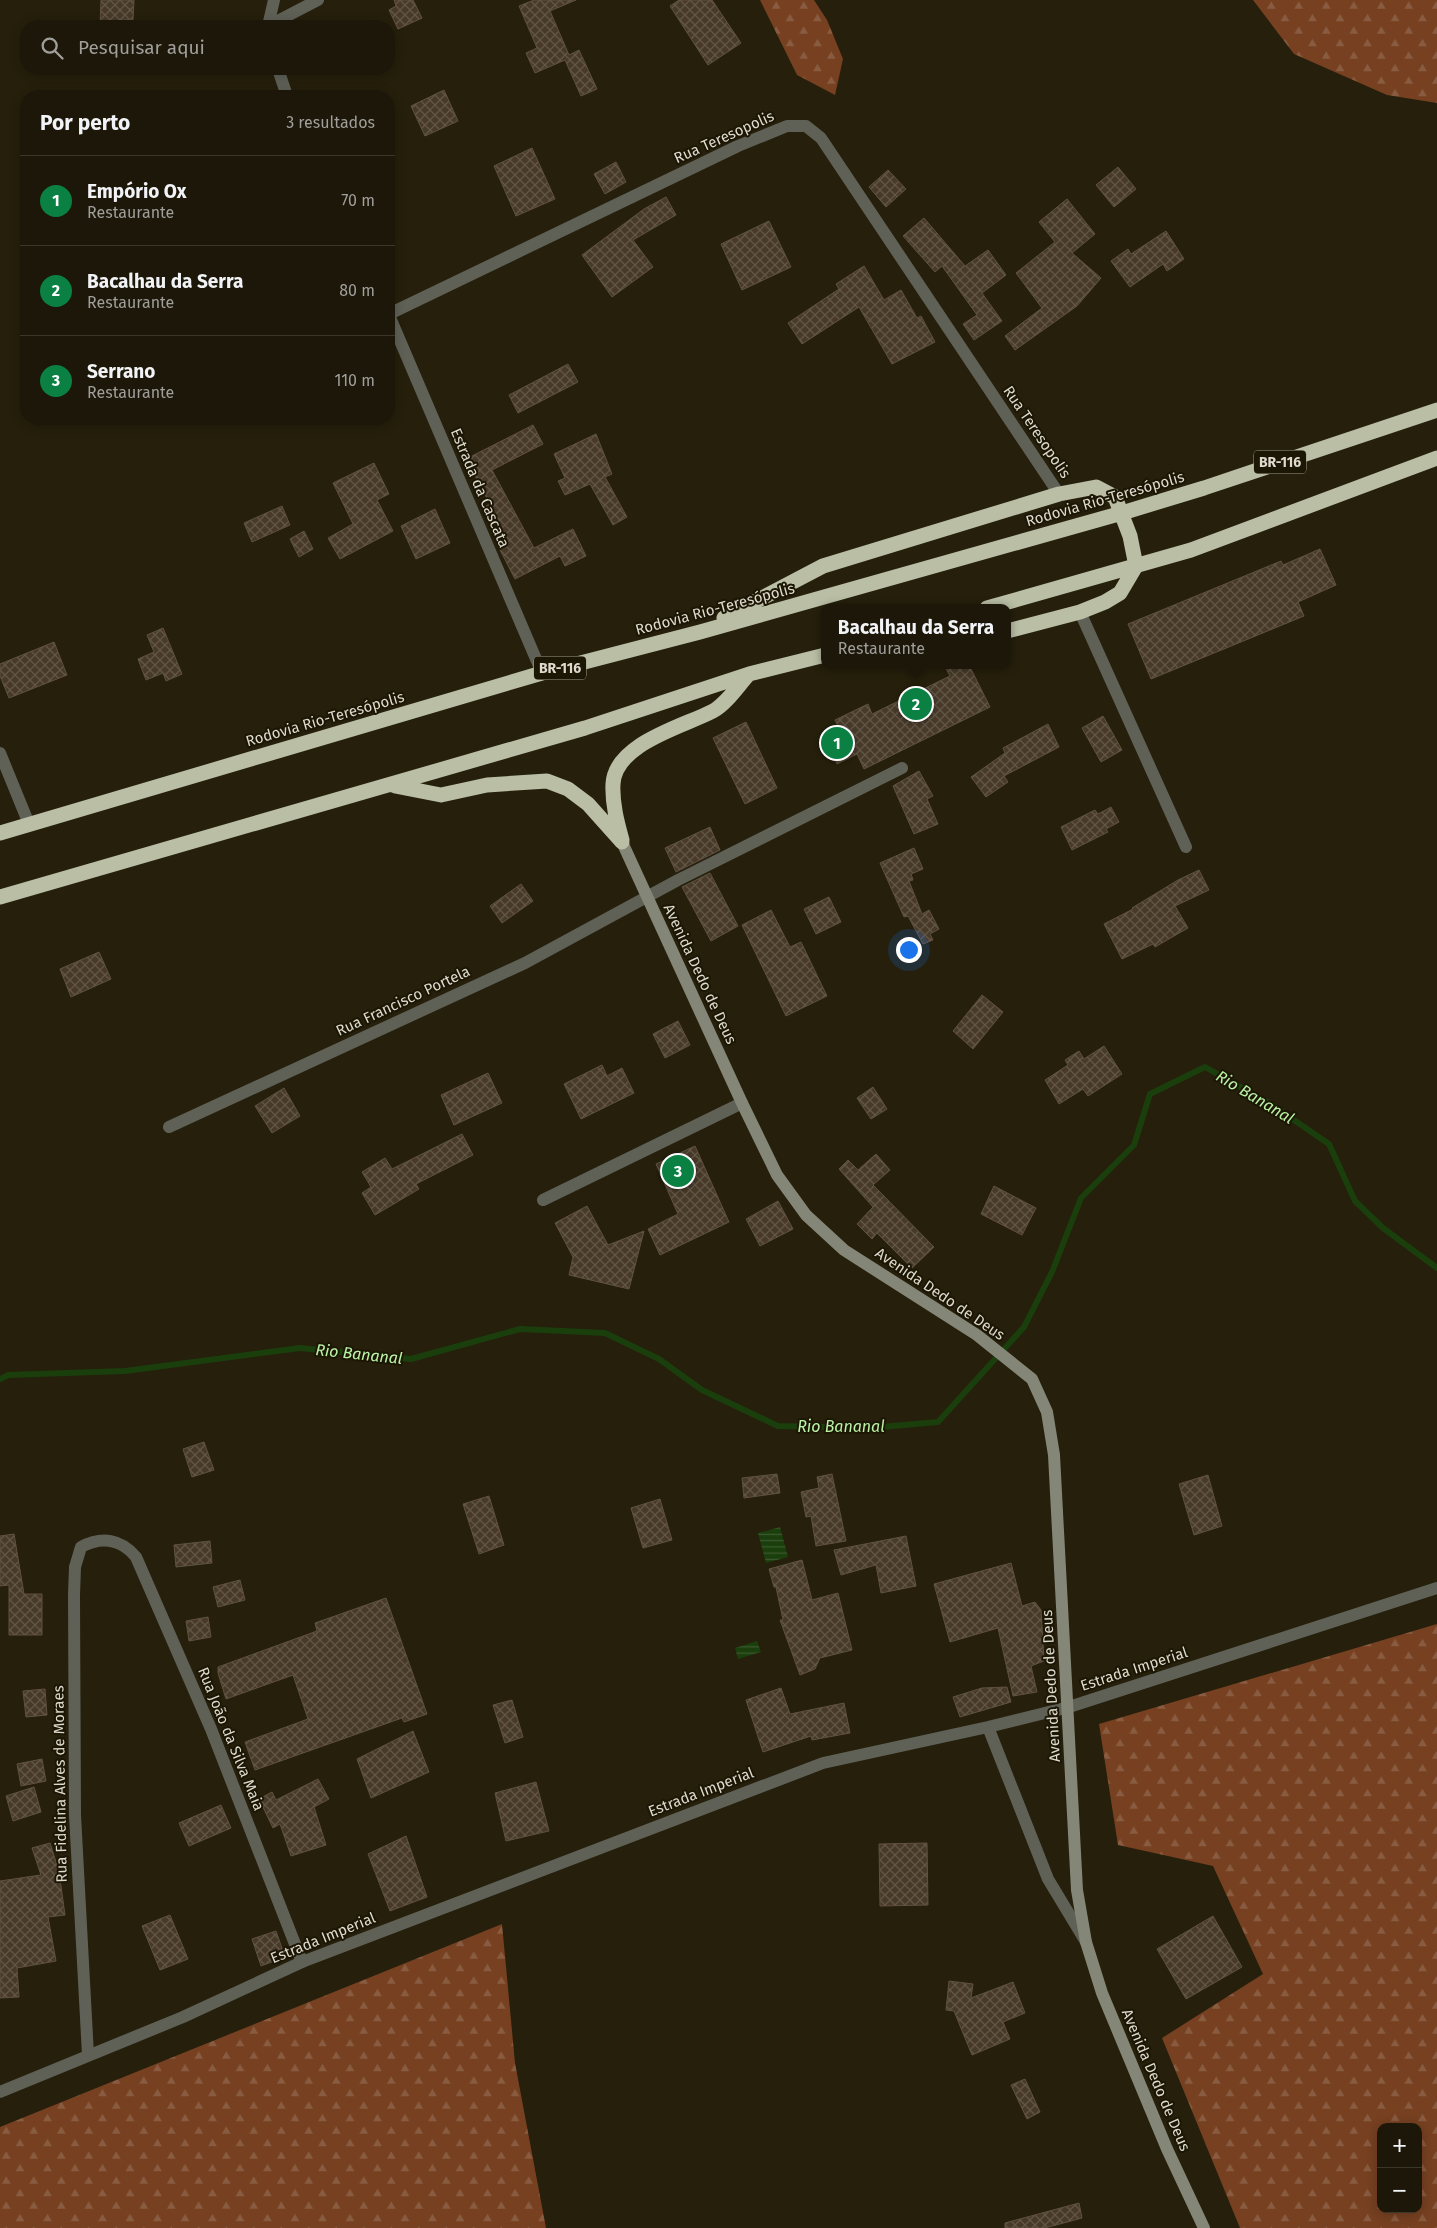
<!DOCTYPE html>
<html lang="pt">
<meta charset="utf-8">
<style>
body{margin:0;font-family:"Fira Sans",sans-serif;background:#252012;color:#f1f3f6}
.controls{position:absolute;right:15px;bottom:15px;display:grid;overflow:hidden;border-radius:10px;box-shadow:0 2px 12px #0003}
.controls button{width:45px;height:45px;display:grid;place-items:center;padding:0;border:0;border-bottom:1px solid #3a3629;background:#1c1708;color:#f1f3f6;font:25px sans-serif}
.you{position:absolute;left:908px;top:949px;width:18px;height:18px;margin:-12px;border:4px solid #fff;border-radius:50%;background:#1a73e8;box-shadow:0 0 0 8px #1a73e833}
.badge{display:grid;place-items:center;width:32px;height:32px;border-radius:50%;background:#0b8043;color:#fff;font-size:16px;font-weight:700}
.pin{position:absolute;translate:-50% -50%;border:2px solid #fff;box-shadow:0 1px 5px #0006}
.popup{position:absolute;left:821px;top:604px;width:190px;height:65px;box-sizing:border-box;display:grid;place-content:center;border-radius:10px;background:#1c1708;filter:drop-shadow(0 1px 4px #0005);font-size:16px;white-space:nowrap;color:#a09f9c}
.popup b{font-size:19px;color:#f1f3f6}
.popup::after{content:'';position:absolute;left:50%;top:100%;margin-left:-10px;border:10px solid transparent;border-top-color:#1c1708}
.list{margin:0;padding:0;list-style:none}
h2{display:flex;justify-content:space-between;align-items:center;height:65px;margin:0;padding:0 20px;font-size:21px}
h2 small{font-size:16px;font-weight:400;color:#a09f9c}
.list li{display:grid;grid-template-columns:32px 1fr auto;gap:15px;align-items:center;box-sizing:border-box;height:90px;padding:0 20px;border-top:1px solid #3a3629}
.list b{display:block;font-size:19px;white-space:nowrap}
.list p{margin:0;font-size:16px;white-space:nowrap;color:#a09f9c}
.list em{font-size:16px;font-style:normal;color:#a09f9c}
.icon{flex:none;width:28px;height:28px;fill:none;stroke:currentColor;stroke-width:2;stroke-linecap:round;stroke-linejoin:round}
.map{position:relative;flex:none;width:1437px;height:2228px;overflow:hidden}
.search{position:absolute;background:#1c1708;box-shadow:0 2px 12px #0003;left:20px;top:20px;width:375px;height:55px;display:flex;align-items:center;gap:12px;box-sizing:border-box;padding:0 18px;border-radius:20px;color:#a09f9c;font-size:19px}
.panel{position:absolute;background:#1c1708;box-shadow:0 2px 12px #0003;left:20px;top:90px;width:375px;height:335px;border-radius:20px}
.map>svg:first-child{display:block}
.forest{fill:url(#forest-firs);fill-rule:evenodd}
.water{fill:url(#water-rules)}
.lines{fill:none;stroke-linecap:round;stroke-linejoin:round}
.stream{stroke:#1b3e0d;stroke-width:6}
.building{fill:url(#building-cross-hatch);stroke:#60513f}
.minor{stroke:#5f6157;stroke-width:12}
.tertiary{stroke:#5f6157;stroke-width:12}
.secondary{stroke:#848677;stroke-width:12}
.motorway{stroke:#b9bea5;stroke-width:15}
.labels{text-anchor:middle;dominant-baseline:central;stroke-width:4;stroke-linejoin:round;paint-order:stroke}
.shield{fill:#1c1604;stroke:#a49f91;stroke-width:1}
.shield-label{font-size:14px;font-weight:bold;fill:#dedace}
.street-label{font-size:15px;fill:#dedace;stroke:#1c1604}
.water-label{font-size:16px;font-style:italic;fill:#baf3a7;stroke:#1c1604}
</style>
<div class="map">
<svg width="1437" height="2228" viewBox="0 0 1437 2228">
<defs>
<pattern id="forest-firs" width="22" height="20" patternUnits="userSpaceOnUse" patternTransform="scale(1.25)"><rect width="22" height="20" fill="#764021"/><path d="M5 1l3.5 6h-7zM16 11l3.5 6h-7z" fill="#895b40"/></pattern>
<pattern id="water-rules" width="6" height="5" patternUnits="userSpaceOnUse" patternTransform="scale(1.25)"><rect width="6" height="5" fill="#1b3e0d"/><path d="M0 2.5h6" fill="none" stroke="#3c592f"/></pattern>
<pattern id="building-cross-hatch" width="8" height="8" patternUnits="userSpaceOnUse" patternTransform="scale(1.25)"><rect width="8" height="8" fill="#483a29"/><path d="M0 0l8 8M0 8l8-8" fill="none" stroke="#625647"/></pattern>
</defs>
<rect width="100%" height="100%" fill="#251f0b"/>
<path class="forest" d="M760,0H814L827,20L843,59L835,95L797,75Z
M1253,0H1437V103L1387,95L1294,54Z
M1437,1624V2228H1240L1162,2038L1263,1974L1213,1866L1118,1845L1099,1724ZM1381,2127H1418V2209H1381Z
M502,1924L515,2063L546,2228H0V2127Z"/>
<path class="water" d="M780,1527L788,1557L766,1563L758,1533Z
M757,1641L761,1652L738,1659L735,1648Z"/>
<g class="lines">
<path class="stream" d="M0,1379L8,1375L125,1371L300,1348L411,1359L520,1329L605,1333L659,1359L702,1390L778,1426L870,1428L938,1422L1024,1327L1052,1272L1081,1198L1134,1145L1150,1094L1205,1067L1269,1103L1329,1144L1355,1201L1383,1228L1437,1268"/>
</g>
<path class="building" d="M101,0H134L133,20L122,19V26H100Z
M394,0H413L422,18L398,29L389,10L396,6Z
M534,0H576L550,11L569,55L579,50L597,89L581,96L565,60L535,73L526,53L537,48L519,6Z
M679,0H712L741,43L708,65L670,6Z
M444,90L458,121L425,136L411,106Z
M532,148L555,199L516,216L494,166Z
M616,162L626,182L605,194L594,174Z
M1118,167L1136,189L1114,207L1096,185Z
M888,170L906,189L886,207L869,187Z
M666,197L676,215L633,240L653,267L612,297L582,255L644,209Z
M1067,199L1095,234L1072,253L1101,278L1077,306L1015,350L1005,336L1042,308L1016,273L1055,242L1039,222Z
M924,218L965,266L988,250L1006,275L982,293L1002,321L974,340L963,324L977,315L942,266L935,272L903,236Z
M769,221L791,267L742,290L721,244Z
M1166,231L1184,259L1167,271L1163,264L1130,287L1111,261L1128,249L1131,254Z
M864,266L884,300L901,290L917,318L921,316L935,342L892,364L859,307L802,344L788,323L839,289L836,284Z
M568,364L578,382L518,413L509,395Z
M533,425L543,444L492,470L534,548L573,529L586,556L565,566L560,556L515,579L498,546L505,542L486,506L490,504L466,459Z
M596,434L612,474L605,477L627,517L613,525L590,484L565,495L558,481L565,478L554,454Z
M374,463L389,494L377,500L393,531L340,559L328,538L353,524L333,483Z
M282,506L290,525L252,542L244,523Z
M435,509L450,543L416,559L401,526Z
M304,531L313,549L299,557L290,539Z
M1320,549L1336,585L1298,602L1304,616L1151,679L1128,624L1281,561L1283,565Z
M163,628L182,674L166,681L163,673L146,680L138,659L154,652L147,635Z
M54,642L67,675L9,698L0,676V664Z
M944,665H969L990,707L864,769L857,754L837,764L823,736L839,728L835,720L868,704L872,714L950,676Z
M1103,716L1122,750L1101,762L1082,728Z
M746,722L777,788L745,804L713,738Z
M1048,724L1059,747L1004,776L1008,782L986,797L971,777L1005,753L1003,748Z
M919,771L933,796L927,799L938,824L914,834L893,786Z
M1111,807L1119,822L1106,829L1108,832L1072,850L1061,827L1095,810L1098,814Z
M710,827L720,850L676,872L665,848Z
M914,848L923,869L911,874L913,880L909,881L922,914L929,910L939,929L930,934L933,940L923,944L908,916L904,917L880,863Z
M1199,870L1209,890L1175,906L1188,928L1155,947L1153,944L1122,959L1104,924L1133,909L1132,908L1178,880Z
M710,873L738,926L711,941L682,887Z
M521,884L533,901L502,923L490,906Z
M829,897L841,922L816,934L804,909Z
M771,910L790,947L801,942L827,996L786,1016L742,925Z
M99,952L111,979L71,997L60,969Z
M982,995L1003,1012L973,1049L953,1031Z
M678,1021L690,1045L665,1058L653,1034Z
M1104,1046L1122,1074L1088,1096L1083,1089L1059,1104L1045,1080L1068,1065L1065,1060L1079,1051L1084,1059Z
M602,1065L607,1076L622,1068L634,1093L581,1119L564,1084Z
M488,1073L502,1103L454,1125L441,1095Z
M873,1087L887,1109L871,1119L857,1098Z
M284,1088L300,1116L272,1133L255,1106Z
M462,1134L473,1155L416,1184L419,1189L375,1215L362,1193L371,1187L362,1172L385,1158L392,1169Z
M695,1146L729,1222L660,1255L648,1229L678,1214L656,1164Z
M876,1154L890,1170L873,1185L934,1247L912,1268L877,1233L872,1239L857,1224L873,1207L839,1169L848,1160L858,1170Z
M994,1186L1036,1208L1022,1235L981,1214Z
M778,1201L793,1229L760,1246L746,1219Z
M587,1206L608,1245L644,1231L629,1289L569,1275L573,1257L555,1223Z
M204,1442L214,1470L192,1477L183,1449Z
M777,1474L780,1493L744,1498L742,1478Z
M832,1474L846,1541L816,1546L811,1516L806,1517L801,1492L819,1488L817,1477Z
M1208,1475L1222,1526L1194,1535L1179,1484Z
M489,1496L504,1545L479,1554L463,1504Z
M660,1499L672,1540L643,1548L631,1508Z
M14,1534L24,1594H42V1635H9V1585L0,1586V1536Z
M906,1536L916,1586L881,1593L876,1565L841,1575L834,1550Z
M210,1541L212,1563L176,1567L174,1545Z
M802,1560L812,1600L838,1593L852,1650L820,1658L815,1669L800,1675L780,1620H783L776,1587H774L769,1569Z
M1011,1563L1022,1606L1035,1602L1041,1610L1044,1661L1031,1666L1037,1692L1013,1696L998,1628L950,1642L934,1584Z
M240,1580L245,1600L218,1607L213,1587Z
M386,1598L427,1714L404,1722L402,1718L255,1770L245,1742L308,1719L293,1675L226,1699L218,1673V1667L317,1631L315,1623Z
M208,1617L211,1637L189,1641L186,1621Z
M1007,1687L1011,1702L960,1717L953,1697L982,1688Z
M781,1688L790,1714L844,1703L850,1733L812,1740L811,1736L763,1752L746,1700Z
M45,1689L47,1715L26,1717L23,1691Z
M512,1700L523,1737L505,1743L493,1705Z
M413,1731L429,1772L371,1798L357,1759Z
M42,1759L46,1781L21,1786L17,1764Z
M318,1779L329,1799L314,1807L326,1845L291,1856L280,1824L273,1828L259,1799L272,1792L276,1800Z
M536,1782L549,1831L506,1841L495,1793Z
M34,1787L41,1812L13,1821L6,1796Z
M221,1805L231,1828L189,1846L179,1823Z
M406,1836L427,1897L390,1911L368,1854Z
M50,1843L59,1872L65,1915L48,1917L56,1961L17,1968L19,1997L0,1998V1881L41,1875L32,1848Z
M927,1843L928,1905L880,1906L879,1844Z
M170,1915L188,1959L160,1970L142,1926Z
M1213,1916L1242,1967L1186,1999L1157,1949Z
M276,1931L285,1957L261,1966L252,1939Z
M949,1981L973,1984L971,1998L1013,1982L1025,2013L1003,2022L1010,2039L972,2055L954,2011L946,2010Z
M1025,2079L1040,2112L1027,2119L1011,2085Z
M1079,2203L1082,2218L1045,2228H1005V2223Z"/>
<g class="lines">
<path class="minor" d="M268,26L318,0
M268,26L274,0
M278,69L287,96
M389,314L738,146L787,126H806L821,138L1059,494
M389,315L542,673
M1080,612L1186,847
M0,753L29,824
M169,1127L525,963L678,880L902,768
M543,1200L742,1103
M88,2055L75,1815L74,1595L75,1567L81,1547C102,1536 121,1539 136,1557L211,1729L302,1962"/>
<path class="tertiary" d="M988,1727L1048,1879L1086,1942
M0,2092L183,2017L302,1962L823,1763L988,1727L1069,1707L1437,1588"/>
<path class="secondary" d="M622,842L742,1103L777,1175L806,1215L844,1250L977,1335L1032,1379L1047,1412L1054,1455L1077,1890L1086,1942L1102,1993L1167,2149L1204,2228"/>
<path class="motorway" d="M987,608L1191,550L1437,458
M724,618L823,566L1059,494L1096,487L1115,497L1130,536L1136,566L1120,593L1105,602L1080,612L1007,631
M395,786L441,795L487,785L547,781L568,789L588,804L622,842
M0,833L542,673L700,632L1122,513L1204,488L1437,410
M622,840C617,822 612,803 613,784C615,743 685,726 713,711C726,704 738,686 748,675
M0,897L585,728L749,674L825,655"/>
</g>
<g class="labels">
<g class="shield">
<rect x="1254" y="450.5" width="52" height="23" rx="4"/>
<rect x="534" y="656.5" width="52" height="23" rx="4"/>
</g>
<g class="shield-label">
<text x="1280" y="462">BR-116</text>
<text x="560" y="668">BR-116</text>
</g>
<g class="street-label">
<text transform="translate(724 137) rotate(-24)">Rua Teresopolis</text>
<text transform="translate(1037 432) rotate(56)">Rua Teresopolis</text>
<text transform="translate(480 488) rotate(67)">Estrada da Cascata</text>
<text transform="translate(1105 499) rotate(-16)">Rodovia Rio-Teresópolis</text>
<text transform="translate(715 609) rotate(-15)">Rodovia Rio-Teresópolis</text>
<text transform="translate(325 719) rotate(-16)">Rodovia Rio-Teresópolis</text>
<text transform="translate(700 974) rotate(65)">Avenida Dedo de Deus</text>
<text transform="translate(403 1001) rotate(-25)">Rua Francisco Portela</text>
<text transform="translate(940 1294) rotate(34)">Avenida Dedo de Deus</text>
<text transform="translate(1134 1669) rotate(-18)">Estrada Imperial</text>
<text transform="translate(1051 1686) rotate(-93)">Avenida Dedo de Deus</text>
<text transform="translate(231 1739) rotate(68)">Rua João da Silva Maia</text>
<text transform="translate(60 1784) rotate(-91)">Rua Fidelina Alves de Moraes</text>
<text transform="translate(701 1792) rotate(-21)">Estrada Imperial</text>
<text transform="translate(323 1938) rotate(-22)">Estrada Imperial</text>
<text transform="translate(1156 2080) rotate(67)">Avenida Dedo de Deus</text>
</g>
<g class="water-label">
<text transform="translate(1255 1097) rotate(31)">Rio Bananal</text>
<text transform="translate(359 1354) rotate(6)">Rio Bananal</text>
<text x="841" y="1426">Rio Bananal</text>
</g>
</g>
</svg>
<div class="controls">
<button>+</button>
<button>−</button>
</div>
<div class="you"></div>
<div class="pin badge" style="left:837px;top:743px">1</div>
<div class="pin badge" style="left:916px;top:704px">2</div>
<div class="popup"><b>Bacalhau da Serra</b>Restaurante</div>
<div class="pin badge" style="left:678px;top:1171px">3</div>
<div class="search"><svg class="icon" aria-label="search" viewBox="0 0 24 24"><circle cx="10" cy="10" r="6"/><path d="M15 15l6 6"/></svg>Pesquisar aqui</div>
<section class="panel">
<h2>Por perto<small>3 resultados</small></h2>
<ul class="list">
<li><span class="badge">1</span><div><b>Empório Ox</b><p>Restaurante</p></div><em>70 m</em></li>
<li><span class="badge">2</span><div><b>Bacalhau da Serra</b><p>Restaurante</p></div><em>80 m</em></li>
<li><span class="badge">3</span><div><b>Serrano</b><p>Restaurante</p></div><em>110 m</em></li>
</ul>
</section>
</div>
